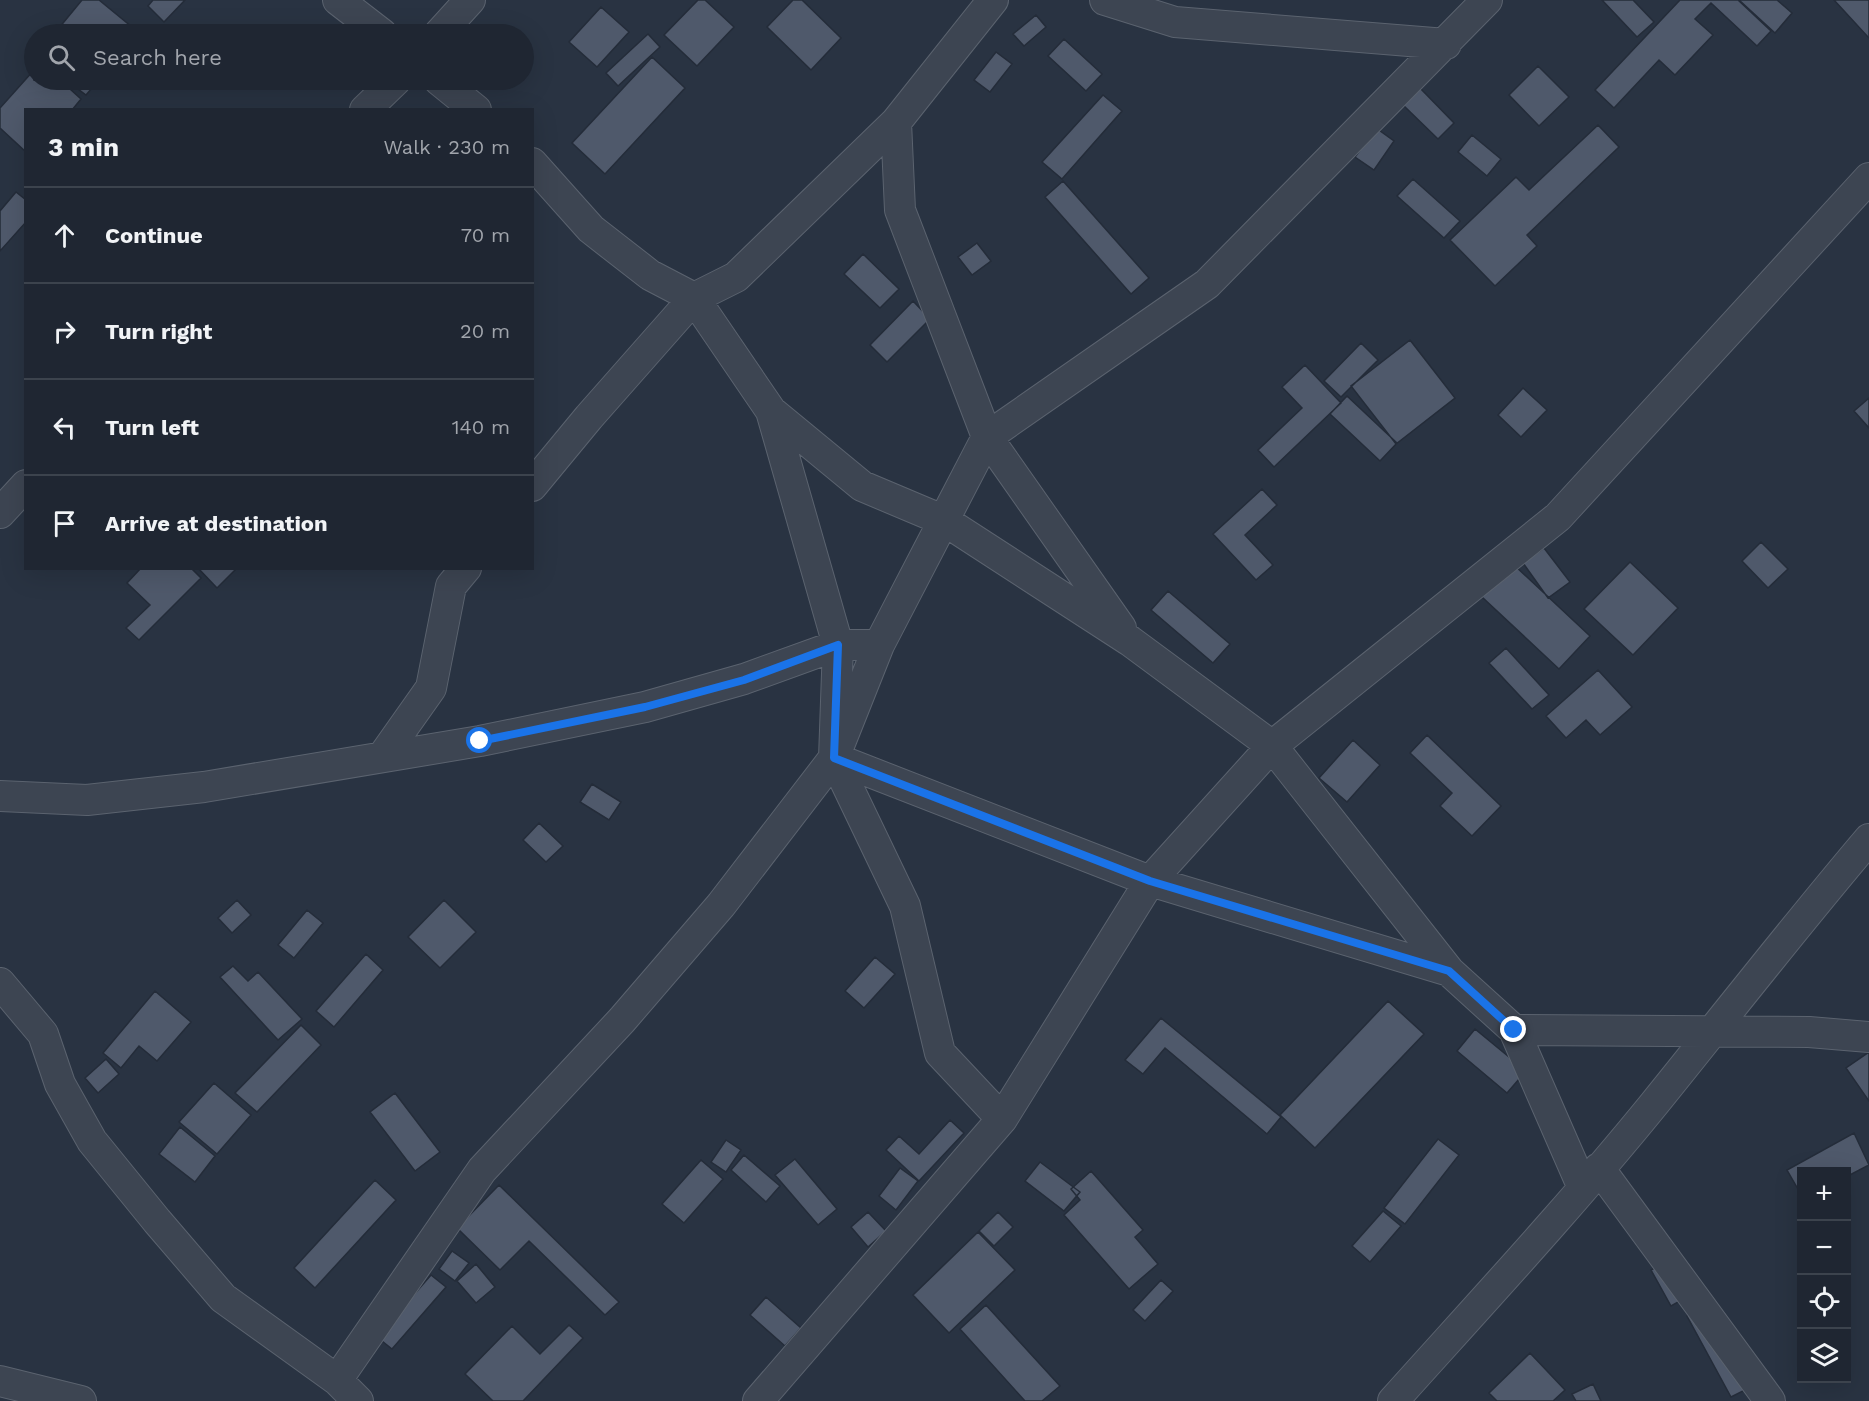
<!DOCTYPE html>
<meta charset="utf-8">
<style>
body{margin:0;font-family:"Work Sans",sans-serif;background:#272e3a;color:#f1f3f6}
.controls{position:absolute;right:18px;bottom:18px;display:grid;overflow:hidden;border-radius:0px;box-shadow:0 6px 24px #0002}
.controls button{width:54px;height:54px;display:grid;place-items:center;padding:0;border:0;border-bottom:2px solid #3c434d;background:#1f2632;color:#f1f3f6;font:30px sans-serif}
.stop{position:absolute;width:18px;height:18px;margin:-14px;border:4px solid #1a73e8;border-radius:50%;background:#fff}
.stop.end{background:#1a73e8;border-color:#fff;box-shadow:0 2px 6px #0008}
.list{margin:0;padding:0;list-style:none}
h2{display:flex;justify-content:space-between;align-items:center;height:78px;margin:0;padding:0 24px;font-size:26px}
h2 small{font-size:20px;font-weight:400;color:#a1a5ac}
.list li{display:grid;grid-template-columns:39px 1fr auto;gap:18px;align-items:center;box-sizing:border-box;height:96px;padding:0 24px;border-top:2px solid #3c434d}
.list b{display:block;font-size:22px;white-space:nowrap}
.list em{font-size:20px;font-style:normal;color:#a1a5ac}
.icon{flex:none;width:33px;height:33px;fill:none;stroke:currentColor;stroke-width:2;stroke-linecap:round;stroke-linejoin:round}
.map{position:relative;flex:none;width:1869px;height:1401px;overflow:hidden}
.search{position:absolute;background:#1f2632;box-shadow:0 6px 24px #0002;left:24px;top:24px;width:510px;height:66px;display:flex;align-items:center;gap:15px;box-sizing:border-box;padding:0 21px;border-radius:33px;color:#a1a5ac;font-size:22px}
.panel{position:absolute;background:#1f2632;box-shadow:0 6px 24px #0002;left:24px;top:108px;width:510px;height:462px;border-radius:0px}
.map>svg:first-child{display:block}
.building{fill:#4f596b;stroke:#242c39;stroke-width:1.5}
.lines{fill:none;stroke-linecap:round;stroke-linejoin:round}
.street-casing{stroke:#5b636f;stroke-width:32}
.street{stroke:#3d4552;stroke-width:30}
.route{stroke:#1a73e8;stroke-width:8}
</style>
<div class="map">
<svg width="1869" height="1401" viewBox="0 0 1869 1401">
<rect width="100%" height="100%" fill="#293342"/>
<path class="building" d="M82,0H99L138,32L136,34H54Z
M153,0H185L164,22L148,6Z
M698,0H705L734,27L697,66L664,35Z
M793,0H802L841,38L811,70L767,27Z
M1602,0H1633L1654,22L1637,37Z
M1680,0H1738L1771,31L1757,46L1711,3L1695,19L1713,35L1675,75L1659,60L1614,108L1595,90Z
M1739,0H1777L1792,13L1775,33Z
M1834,0H1869V38Z
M601,7L629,32L597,67L569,42Z
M1036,15L1046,27L1024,46L1013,34Z
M648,34L660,47L618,86L606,73Z
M1064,39L1102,74L1086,91L1048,56Z
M996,52L1012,64L990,92L974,80Z
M652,57L685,88L605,174L572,143Z
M1538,66L1569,97L1539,126L1509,95Z
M34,70V80H60L81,99L72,110H26V152L0,128V108Z
M66,80H99L86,95Z
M1419,87L1454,123L1438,139L1402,104Z
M1103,95L1122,111L1062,179L1042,162Z
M1598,125L1619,147L1527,235L1537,246L1495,286L1450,240L1516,177L1529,190Z
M1376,128L1394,141L1374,170L1355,157Z
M1472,135L1501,159L1487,176L1458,152Z
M1413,179L1460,221L1444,238L1397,196Z
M1063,181L1149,278L1131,294L1045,197Z
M16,192L26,200V222L0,251V211Z
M977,243L991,261L972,275L958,257Z
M863,254L899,289L880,308L844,274Z
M913,301L930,319L887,362L870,345Z
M1410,340L1455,398L1396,444L1351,386Z
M1361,343L1378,360L1341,397L1324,381Z
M1305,365L1341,403L1274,467L1258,450L1302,408L1282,387Z
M1523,388L1547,410L1521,437L1498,415Z
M1347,396L1397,443L1380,461L1330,414Z
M1869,398V428L1854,411Z
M1262,489L1277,505L1245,535L1273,565L1256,580L1213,534Z
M1761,542L1788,569L1768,588L1742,561Z
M1544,548L1570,582L1548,598L1523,563Z
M1630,562L1678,608L1633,655L1584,609Z
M1513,564L1590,636L1559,669L1482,597Z
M141,568H191L201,578L139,640L126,628L150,605L127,583Z
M198,568H237L217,588Z
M1168,591L1230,644L1213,663L1151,610Z
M1506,648L1549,695L1532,709L1489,663Z
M1598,670L1632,707L1600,735L1586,720L1566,738L1546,716Z
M1427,735L1501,806L1472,836L1440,806L1452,793L1410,753Z
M1353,740L1380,765L1347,802L1319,778Z
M592,784L621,802L609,820L580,802Z
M539,823L563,846L546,862L523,840Z
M237,900L251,915L232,933L218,918Z
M444,900L476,932L440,968L408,937Z
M307,910L323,923L294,958L278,945Z
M366,954L383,970L334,1027L316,1011Z
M875,957L895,974L864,1008L845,991Z
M233,966L248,981L258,972L302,1019L278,1040L220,977Z
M155,991L191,1022L157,1061L139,1046L121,1068L103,1053Z
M1388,1001L1424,1034L1315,1148L1280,1115Z
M1161,1018L1281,1117L1267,1134L1165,1048L1143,1074L1125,1060Z
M301,1025L321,1045L257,1112L235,1093Z
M1475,1029L1526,1071L1507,1093L1457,1051Z
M1869,1052V1101L1846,1068Z
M106,1059L119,1074L98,1093L85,1078Z
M214,1083L251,1115L217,1154L179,1122Z
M395,1093L440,1152L415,1171L370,1112Z
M950,1120L964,1133L919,1181L886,1150L899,1136L919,1154Z
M180,1127L215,1156L195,1182L159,1154Z
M1854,1133L1869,1165L1846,1177V1172H1802V1196L1787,1170Z
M1438,1139L1459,1155L1405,1224L1384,1208Z
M726,1140L741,1150L726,1172L711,1162Z
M744,1155L780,1186L766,1202L731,1170Z
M795,1159L837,1209L818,1225L775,1175Z
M701,1160L723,1179L684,1223L662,1204Z
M1040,1162L1080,1192L1064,1211L1025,1181Z
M900,1168L918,1181L896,1210L879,1196Z
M1091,1171L1143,1230L1135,1237L1158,1264L1129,1289L1064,1215L1080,1200L1071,1189Z
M375,1180L396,1200L315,1288L294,1268Z
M499,1185L619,1302L605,1315L529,1241L500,1270L457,1228Z
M1383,1211L1401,1226L1370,1262L1352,1246Z
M868,1212L886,1231L868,1247L851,1227Z
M998,1212L1013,1227L994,1246L979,1231Z
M978,1232L1015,1270L949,1333L913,1295Z
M452,1251L469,1263L455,1281L439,1269Z
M1669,1260L1689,1296L1671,1306L1651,1270Z
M476,1264L495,1287L476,1303L457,1281Z
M431,1275L446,1287L392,1349L377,1337Z
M1161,1280L1173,1291L1145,1321L1133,1310Z
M766,1297L801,1328L785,1346L750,1315Z
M986,1305L1060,1386L1042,1401H1025L960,1329Z
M1707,1306L1749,1388L1731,1397L1687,1316Z
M569,1325L583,1338L523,1401H493L465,1374L512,1326L540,1354Z
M1530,1353L1565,1390L1553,1401H1497L1489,1393Z
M1593,1384L1601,1401H1576L1572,1394Z"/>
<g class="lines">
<defs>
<path id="street" d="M338,0L382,34
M1105,0L1175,22L1446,44
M439,34L470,0
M439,80L476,110
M365,110L396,80
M896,122L900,210L987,437L1121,628
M532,163L591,229L650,275L694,298L771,411L862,486L945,521L1130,641L1272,746L1449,971L1514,1030L1583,1188
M771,411L838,645L834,758L905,906L940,1053L1002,1119
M532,486L589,417L694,298L736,277L896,122L993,0
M0,513L26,485
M383,756L431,688L451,586L466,568
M834,758L1150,881L1449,971
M0,796L87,800L204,787L480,741L645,707L744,679L838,645H879
M0,983L43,1034L60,1084L92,1141L157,1221L223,1298L337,1380L358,1401
M1514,1030L1809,1032L1869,1037
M1599,1168L1770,1401
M337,1380L482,1170L622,1020L721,905L834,758L879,645L987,437L1207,284L1487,0
M0,1381L81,1401
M758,1401L1002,1119L1150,881L1272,746L1558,517L1869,178
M1393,1401C1481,1303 1571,1206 1654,1104C1726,1015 1795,926 1869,839"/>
</defs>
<use href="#street" class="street-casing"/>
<use href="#street" class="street"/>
</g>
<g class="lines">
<path class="route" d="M480,741L645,707L744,680L838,645L834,758L1150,881L1449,971L1514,1030"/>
</g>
</svg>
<div class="controls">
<button>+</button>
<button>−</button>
<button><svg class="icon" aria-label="locate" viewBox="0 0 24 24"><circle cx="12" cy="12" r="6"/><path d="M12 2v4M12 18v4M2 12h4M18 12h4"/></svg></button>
<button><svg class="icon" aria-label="layers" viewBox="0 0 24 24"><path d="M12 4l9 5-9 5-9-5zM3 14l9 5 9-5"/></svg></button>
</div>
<div class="stop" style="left:480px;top:741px"></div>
<div class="stop end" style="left:1514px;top:1030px"></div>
<div class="search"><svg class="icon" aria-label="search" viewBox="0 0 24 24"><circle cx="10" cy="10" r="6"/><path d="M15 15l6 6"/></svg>Search here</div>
<section class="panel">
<h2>3 min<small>Walk · 230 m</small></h2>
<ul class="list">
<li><svg class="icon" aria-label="ahead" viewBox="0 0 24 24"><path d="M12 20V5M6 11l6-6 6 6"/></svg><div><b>Continue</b></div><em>70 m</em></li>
<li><svg class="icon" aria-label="right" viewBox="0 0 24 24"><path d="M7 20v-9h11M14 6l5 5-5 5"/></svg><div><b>Turn right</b></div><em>20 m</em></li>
<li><svg class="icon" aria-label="left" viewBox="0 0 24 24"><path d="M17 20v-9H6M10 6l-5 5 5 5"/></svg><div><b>Turn left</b></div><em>140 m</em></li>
<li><svg class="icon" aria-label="arrive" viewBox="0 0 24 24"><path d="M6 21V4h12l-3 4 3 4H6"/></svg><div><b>Arrive at destination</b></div></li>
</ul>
</section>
</div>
